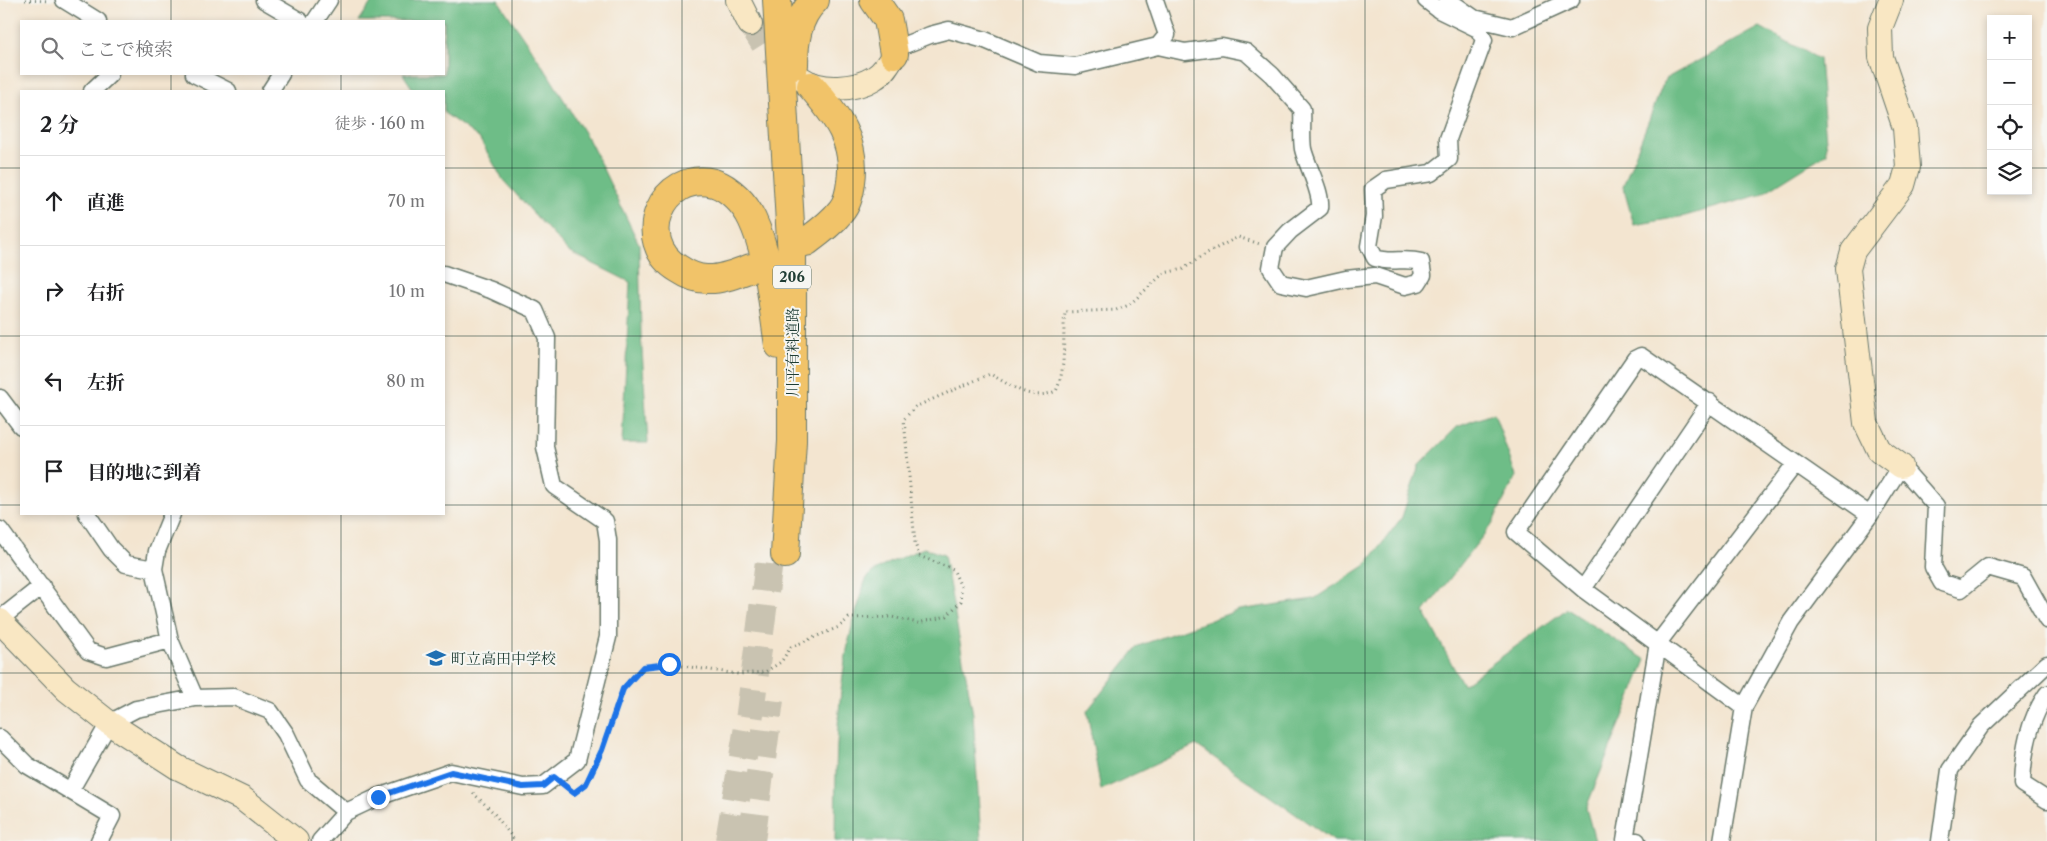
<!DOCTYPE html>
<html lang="ja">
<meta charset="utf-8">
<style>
body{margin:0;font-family:"Libre Caslon Text","Noto Serif JP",serif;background:#f2f2f2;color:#202124}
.controls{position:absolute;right:15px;top:15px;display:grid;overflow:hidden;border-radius:0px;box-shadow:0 2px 8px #0003}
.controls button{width:45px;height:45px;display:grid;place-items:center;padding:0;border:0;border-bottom:1px solid #e0e0e0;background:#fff;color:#202124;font:25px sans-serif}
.stop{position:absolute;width:15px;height:15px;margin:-11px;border:4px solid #1a73e8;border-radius:50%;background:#fff}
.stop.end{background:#1a73e8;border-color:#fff;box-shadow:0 1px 5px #0008}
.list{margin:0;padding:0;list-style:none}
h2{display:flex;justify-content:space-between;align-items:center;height:65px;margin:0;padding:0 20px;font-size:21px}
h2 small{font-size:16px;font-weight:400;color:#757577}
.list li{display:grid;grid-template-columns:32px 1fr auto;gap:15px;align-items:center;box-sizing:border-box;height:90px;padding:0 20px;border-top:1px solid #e0e0e0}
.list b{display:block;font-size:19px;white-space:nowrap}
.list em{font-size:16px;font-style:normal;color:#757577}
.icon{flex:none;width:28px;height:28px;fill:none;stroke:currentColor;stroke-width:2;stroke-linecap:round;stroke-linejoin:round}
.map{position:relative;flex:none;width:2047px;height:841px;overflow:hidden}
.search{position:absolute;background:#fff;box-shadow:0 2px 8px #0003;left:20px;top:20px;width:425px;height:55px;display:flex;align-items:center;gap:12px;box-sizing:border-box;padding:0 18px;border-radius:0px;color:#757577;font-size:19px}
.panel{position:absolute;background:#fff;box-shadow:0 2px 8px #0003;left:20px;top:90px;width:425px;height:425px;border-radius:0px}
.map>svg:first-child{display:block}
.forest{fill:#6ebd87;stroke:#467d5e}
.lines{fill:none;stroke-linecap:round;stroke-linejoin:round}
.secondary-tunnel{stroke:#c9c3b1;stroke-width:24;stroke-dasharray:24 12;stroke-linecap:butt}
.highway-tunnel{stroke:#c9c3b1;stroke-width:28;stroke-dasharray:28 14;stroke-linecap:butt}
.street-casing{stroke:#69786b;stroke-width:19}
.secondary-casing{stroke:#69786b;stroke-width:26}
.highway-casing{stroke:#69786b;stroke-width:30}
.path{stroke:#69786b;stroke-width:3;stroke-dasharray:1 4;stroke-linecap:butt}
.street{stroke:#fff;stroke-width:16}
.secondary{stroke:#f9e7c3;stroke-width:24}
.highway{stroke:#f1c369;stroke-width:28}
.route{stroke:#1a73e8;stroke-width:6}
.grid{fill:none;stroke:#1f3d34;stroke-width:1;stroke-opacity:0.55}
.labels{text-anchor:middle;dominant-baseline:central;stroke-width:4;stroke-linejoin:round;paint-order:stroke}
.shield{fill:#f6f6f2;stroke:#60746d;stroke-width:1}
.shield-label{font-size:14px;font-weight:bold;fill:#1f3d34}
.street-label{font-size:15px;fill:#1f3d34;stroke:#f6f6f2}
.poi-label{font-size:15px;fill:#1f3d34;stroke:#f6f6f2;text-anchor:start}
</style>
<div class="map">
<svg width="2047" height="841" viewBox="0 0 2047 841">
<rect width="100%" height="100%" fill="#f6f6f2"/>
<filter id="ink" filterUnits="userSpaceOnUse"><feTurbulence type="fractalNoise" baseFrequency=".02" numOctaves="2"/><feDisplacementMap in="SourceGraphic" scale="10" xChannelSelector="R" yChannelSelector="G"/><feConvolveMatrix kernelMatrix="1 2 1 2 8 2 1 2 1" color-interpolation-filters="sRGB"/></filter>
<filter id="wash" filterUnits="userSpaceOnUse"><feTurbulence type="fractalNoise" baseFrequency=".0096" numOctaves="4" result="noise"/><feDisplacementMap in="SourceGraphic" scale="20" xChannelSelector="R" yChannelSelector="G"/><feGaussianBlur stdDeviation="1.12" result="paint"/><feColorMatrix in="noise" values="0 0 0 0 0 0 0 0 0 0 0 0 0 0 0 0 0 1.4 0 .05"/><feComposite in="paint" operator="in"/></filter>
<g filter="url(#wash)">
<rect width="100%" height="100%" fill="#f3e5d0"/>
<path class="forest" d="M373,0H498L548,74L591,144L639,244L641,335L648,443H622L630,282L568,251L503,180L479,138L444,113V91H414L403,74H444V21H359Z
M1760,27L1819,59L1827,153L1760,195L1685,216L1634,225L1623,186L1665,79Z
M1494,413L1516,476L1492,524L1424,612L1463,685L1567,609L1646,660L1586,808L1595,841H1334L1196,745L1101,790L1087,711L1138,646L1239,610L1314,599L1366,565L1402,517L1419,465L1457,427Z
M924,548L944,555L973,714L981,841H835C836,766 835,671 860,600C862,594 863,584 867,578C875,567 910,554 924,548Z"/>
</g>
<g filter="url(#ink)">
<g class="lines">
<path class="secondary-tunnel" d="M750,24L765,48L789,70"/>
<path class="highway-tunnel" d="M729,841L749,721L770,553
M751,841L770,700"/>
<defs>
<path id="street" d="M64,0L98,21
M264,0L300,21
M1448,0L1474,18L1512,27L1571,0
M315,21L329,0
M1158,46L1185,52L1222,47L1246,52L1272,75L1302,109C1303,122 1301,136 1303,149C1307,166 1322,192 1320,208L1290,231L1275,247L1271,268L1281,283L1306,288L1346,279L1375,276L1405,286L1418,283L1423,275L1421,262C1403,257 1393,264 1375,258L1369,246L1374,216L1373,189L1386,180L1431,173L1449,159L1448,139L1484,40L1478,29L1439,10L1426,0
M894,54L902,46L930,35L949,30L985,40L1039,63L1075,66L1158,46L1167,35L1155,0
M194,74L228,91
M92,91L110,74
M270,91L281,74
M0,398L21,426
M87,514L111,549L126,564L154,569
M172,514L157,551L154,569L170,640L195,698
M0,530L88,651L106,657L170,640
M1583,589L1710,402
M0,619L42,586
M2047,694C2028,721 2023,753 2022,784L2047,800
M1744,707L1583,589L1516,532L1635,359L1641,356L1870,515
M0,738L27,765L112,816L99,841
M70,791L109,723L136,709L195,698L234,697L270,711L286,734L308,780L346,812
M320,841L346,812L378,797L451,772L523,787L543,786L577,760L608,637V540L605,521L554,486L545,447L547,338L535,310L491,290L444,274
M1637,841L1625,840L1658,643L1795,464
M1722,841L1744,707L1791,622L1870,515L1901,466L1936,506L1933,567L1942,583L1961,589L1988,567L2023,577L2047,620
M1940,841L1950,770L1981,726L2047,664"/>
<path id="secondary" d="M738,0L750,24
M1891,0L1880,28L1881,57L1905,128L1908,167L1903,185L1853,251L1848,269L1866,423L1879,450L1901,466
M802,79C820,92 855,90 874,78C883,73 889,63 894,54
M0,621L66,689L109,723L177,767L243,799L296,841"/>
<path id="highway" d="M777,0L792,258V441L785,554
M874,0L888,20L894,54
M794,65C794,42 797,17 815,0
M806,242C818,233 831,224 841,211C847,204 850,191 851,182C857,142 836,115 811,86
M751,268C737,273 721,280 707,279C696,279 688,275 679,269C632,242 662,169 714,183C730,188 745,204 752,219C770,257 772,303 779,345"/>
</defs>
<use href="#street" class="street-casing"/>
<use href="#secondary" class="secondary-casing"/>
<use href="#highway" class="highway-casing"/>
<path class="path" d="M25,0L50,1
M567,787L574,793C605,771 606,723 623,690C627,682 636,674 643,667L669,664L738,674L765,672L781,662L791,647L839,627L849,618L892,617L918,623L947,616L961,601V587L953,569L919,556L915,543L904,419L915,407L990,374C1013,386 1030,402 1056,391C1067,369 1062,337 1065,312L1116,310L1129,305L1164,273L1183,269L1207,253L1238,237L1260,244
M473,793L493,812L515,841"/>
<use href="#street" class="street"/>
<use href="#secondary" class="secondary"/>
<use href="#highway" class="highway"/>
</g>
</g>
<g class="lines" filter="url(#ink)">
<path class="route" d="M378,797L451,772L523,787L543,786L554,777L574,793L586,784L602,750L623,689L643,667L669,664"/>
</g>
<path class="grid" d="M171,0V21M341,0V21M512,0V841M682,0V841M853,0V841M1023,0V841M1194,0V841M1365,0V841M1535,0V841M1706,0V841M1876,0V841M171,74V91M341,74V91M0,168H21M444,168H1991M2028,168H2047M0,336H21M444,336H2047M0,505H21M444,505H2047M171,514V841M341,514V841M0,673H2047"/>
<defs>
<symbol id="school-bare" viewBox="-9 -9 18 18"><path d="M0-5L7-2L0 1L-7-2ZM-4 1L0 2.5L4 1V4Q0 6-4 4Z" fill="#1f6fb2" stroke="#f6f6f2" stroke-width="2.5" paint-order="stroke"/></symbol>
</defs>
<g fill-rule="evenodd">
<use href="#school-bare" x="422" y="644" width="28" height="28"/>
</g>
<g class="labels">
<rect class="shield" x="773" y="265.5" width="38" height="23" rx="4"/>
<g class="shield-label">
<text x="792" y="277">206</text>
</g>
<g class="street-label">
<text transform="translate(792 352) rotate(-90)">川平有料道路</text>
</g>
<g class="poi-label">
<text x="451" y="658">町立高田中学校</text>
</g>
</g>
</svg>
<div class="controls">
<button>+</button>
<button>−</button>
<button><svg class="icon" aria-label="locate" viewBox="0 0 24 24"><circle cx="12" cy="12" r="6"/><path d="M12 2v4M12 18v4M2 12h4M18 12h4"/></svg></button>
<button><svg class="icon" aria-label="layers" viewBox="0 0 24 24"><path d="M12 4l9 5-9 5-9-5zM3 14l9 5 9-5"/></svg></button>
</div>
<div class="stop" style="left:669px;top:664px"></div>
<div class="stop end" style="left:378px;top:797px"></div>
<div class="search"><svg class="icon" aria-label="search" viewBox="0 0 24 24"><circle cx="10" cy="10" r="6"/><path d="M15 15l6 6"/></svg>ここで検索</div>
<section class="panel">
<h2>2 分<small>徒歩 · 160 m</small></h2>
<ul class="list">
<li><svg class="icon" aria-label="ahead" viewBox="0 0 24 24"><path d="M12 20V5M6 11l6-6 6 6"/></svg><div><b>直進</b></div><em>70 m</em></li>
<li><svg class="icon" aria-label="right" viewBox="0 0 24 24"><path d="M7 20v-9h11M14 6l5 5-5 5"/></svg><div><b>右折</b></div><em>10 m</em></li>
<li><svg class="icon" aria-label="left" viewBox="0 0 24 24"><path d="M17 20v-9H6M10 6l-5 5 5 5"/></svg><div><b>左折</b></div><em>80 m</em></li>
<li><svg class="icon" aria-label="arrive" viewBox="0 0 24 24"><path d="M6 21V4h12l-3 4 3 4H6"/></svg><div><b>目的地に到着</b></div></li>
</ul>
</section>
</div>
